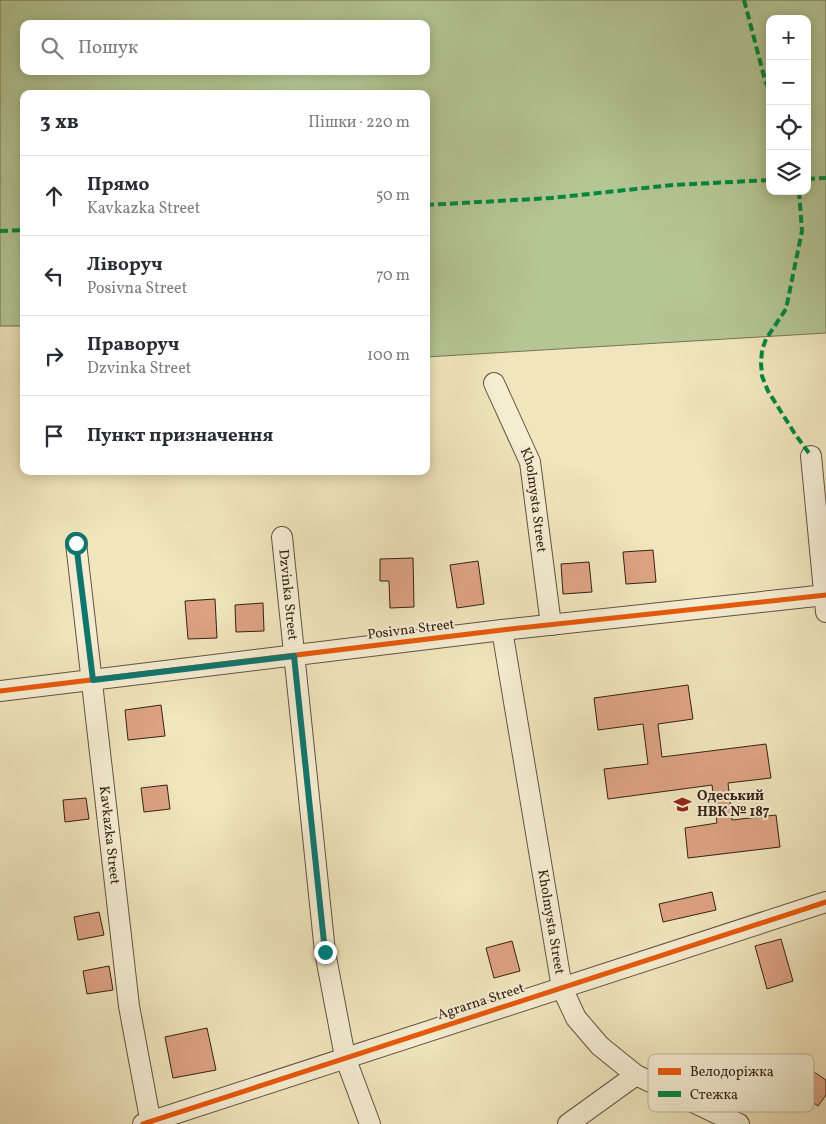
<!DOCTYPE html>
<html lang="uk">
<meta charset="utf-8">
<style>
body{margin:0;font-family:Vollkorn,serif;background:#f7f7f7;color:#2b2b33}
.controls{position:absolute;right:15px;top:15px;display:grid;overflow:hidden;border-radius:10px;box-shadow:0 2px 12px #0003}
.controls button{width:45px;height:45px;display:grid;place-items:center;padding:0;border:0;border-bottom:1px solid #e1e1e2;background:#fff;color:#2b2b33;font:25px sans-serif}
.stop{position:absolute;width:15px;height:15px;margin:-11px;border:4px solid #0f766e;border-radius:50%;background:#fff}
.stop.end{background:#0f766e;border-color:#fff;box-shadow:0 1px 5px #0008}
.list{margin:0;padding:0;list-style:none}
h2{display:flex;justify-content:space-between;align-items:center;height:65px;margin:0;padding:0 20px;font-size:21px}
h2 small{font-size:16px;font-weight:400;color:#7c7c81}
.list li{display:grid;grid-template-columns:32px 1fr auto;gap:15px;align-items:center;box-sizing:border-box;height:80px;padding:0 20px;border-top:1px solid #e1e1e2}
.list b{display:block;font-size:19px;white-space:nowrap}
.list p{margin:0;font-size:16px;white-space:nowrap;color:#7c7c81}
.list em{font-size:16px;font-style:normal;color:#7c7c81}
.icon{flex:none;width:28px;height:28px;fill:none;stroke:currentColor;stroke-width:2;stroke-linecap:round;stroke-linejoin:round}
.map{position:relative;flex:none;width:826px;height:1124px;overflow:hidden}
.search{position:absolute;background:#fff;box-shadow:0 2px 12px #0003;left:20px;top:20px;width:410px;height:55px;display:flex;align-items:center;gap:12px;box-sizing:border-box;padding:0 18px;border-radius:10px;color:#7c7c81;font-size:19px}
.panel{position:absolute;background:#fff;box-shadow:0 2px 12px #0003;left:20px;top:90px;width:410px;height:385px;border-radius:10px}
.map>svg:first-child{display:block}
.green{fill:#b4c694;stroke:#767356;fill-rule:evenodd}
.building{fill:#dda383;stroke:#372017}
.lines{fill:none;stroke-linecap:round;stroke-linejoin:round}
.minor-casing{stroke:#655140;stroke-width:22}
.minor{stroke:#f5eed3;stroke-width:20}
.quiet{stroke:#00873e;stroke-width:4;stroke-dasharray:8 4;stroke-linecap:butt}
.cycleway-casing{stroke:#f5eed3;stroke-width:8}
.cycleway{stroke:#e8590c;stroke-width:5}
.route{stroke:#0f766e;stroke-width:6}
.labels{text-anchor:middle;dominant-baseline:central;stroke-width:4;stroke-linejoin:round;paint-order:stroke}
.street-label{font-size:14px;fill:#372017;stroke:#f5eed3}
.poi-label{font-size:14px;font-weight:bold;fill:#372017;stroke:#f5eed3;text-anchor:start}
.key{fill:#f5eed3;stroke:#bcb09b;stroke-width:1}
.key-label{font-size:14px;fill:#372017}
</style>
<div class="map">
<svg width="826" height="1124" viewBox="0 0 826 1124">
<rect width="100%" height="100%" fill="#f0e5bc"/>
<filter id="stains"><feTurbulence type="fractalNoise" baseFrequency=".004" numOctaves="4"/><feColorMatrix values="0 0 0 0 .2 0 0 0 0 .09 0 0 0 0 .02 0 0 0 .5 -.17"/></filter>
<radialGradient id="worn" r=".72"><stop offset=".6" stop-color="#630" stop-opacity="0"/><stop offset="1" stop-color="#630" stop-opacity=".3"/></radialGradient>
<path class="green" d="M0,0H826V333L426,357V94H24V326H0ZM770,19H807V191H770ZM24,24H426V71H24Z"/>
<path class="building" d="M653,550L656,582L626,584L623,552Z
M413,558L414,607L390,608L389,581H380V559Z
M478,561L484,604L457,608L450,565Z
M589,562L592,592L563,594L561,564Z
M215,599L217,638L188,639L185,601Z
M263,603L264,631L236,632L235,605Z
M688,685L693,719L658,724L662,757L766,744L771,778L728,783L732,820L776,815L780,847L688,858L685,828L717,823L712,785L608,799L604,769L648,764L643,724L598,730L594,698Z
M161,705L165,736L128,740L125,710Z
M167,785L170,809L144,812L141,788Z
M86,798L89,819L65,822L63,800Z
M712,892L716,910L663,922L659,904Z
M99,912L104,935L78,940L74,917Z
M781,939L793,981L767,989L755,946Z
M512,941L520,971L494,978L486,948Z
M109,966L113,990L87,994L83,971Z
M207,1028L216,1070L173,1078L165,1037Z
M808,1068L826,1080V1095L818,1106L794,1089Z"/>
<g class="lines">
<defs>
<g id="minor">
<path id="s1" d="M494,383L530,462L551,625"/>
<path d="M811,456L826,612"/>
<path id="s2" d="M282,537L325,952L345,1057L370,1124"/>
<path id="s3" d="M76,543L129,1006L151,1124"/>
<path id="s4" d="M502,630L562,988L576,1018L600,1046L636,1075L739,1124"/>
<path d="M0,691L502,630L826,595"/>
<path d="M143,1124L826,902"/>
<path d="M568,1124L636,1075"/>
</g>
</defs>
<use href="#minor" class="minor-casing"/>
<use href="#minor" class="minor"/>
<path class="quiet" d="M744,0L765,80L770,92
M807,179L826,178
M799,191L802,231L786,309L766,339L762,350L761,363L762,376L768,391L795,434L811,456
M426,205L551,198L673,185L770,180
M0,231L24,230"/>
<defs>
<path id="cycleway" d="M0,691L502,630L826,595
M143,1124L826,902"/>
</defs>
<use href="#cycleway" class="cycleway-casing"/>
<use href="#cycleway" class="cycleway"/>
</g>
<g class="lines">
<path class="route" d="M76,543L93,680L294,656L325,952"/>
</g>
<defs>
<symbol id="school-bare" viewBox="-9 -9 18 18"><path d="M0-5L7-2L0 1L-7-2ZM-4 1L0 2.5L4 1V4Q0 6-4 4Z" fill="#8f2418" stroke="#f5eed3" stroke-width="2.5" paint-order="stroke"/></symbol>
</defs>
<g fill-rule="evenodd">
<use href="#school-bare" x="670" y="792" width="25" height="25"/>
</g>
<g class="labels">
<g class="street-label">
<text stroke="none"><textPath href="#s1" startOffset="125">Kholmysta Street</textPath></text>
<text stroke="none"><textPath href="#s2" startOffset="58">Dzvinka Street</textPath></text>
<text transform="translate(411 630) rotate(-7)">Posivna Street</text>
<text stroke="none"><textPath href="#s3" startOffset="294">Kavkazka Street</textPath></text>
<text stroke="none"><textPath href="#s4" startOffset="296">Kholmysta Street</textPath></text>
<text transform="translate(481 1002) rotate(-18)">Agrarna Street</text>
</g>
<g class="poi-label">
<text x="697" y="796">Одеський<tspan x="697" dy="16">НВК № 187</tspan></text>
</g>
</g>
<rect x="648" y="1054" width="166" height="58" rx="8" class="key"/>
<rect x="658" y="1068" width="23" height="7" fill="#e8590c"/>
<rect x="658" y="1091" width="23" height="6" fill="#00873e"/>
<g class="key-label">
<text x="690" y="1076">Велодоріжка</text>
<text x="690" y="1099">Стежка</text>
</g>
<rect width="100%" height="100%" filter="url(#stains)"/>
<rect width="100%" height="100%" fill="url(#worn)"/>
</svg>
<div class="controls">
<button>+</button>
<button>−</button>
<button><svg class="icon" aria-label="locate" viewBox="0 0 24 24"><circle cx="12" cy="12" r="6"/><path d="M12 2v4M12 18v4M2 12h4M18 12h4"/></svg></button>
<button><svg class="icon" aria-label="layers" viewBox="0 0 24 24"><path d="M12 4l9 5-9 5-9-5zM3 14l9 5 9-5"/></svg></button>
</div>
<div class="stop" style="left:76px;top:543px"></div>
<div class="stop end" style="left:325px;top:952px"></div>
<div class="search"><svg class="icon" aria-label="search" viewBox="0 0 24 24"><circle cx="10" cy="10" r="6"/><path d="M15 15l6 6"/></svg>Пошук</div>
<section class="panel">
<h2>3 хв<small>Пішки · 220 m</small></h2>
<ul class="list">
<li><svg class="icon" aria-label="ahead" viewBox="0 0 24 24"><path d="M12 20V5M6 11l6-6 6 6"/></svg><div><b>Прямо</b><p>Kavkazka Street</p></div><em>50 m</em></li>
<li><svg class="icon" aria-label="left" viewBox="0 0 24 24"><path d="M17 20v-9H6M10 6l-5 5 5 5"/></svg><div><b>Ліворуч</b><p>Posivna Street</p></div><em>70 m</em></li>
<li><svg class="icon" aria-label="right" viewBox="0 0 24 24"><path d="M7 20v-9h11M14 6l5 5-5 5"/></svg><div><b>Праворуч</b><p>Dzvinka Street</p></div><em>100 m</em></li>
<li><svg class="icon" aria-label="arrive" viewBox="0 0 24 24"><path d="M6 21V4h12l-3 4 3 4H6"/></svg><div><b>Пункт призначення</b></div></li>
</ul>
</section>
</div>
